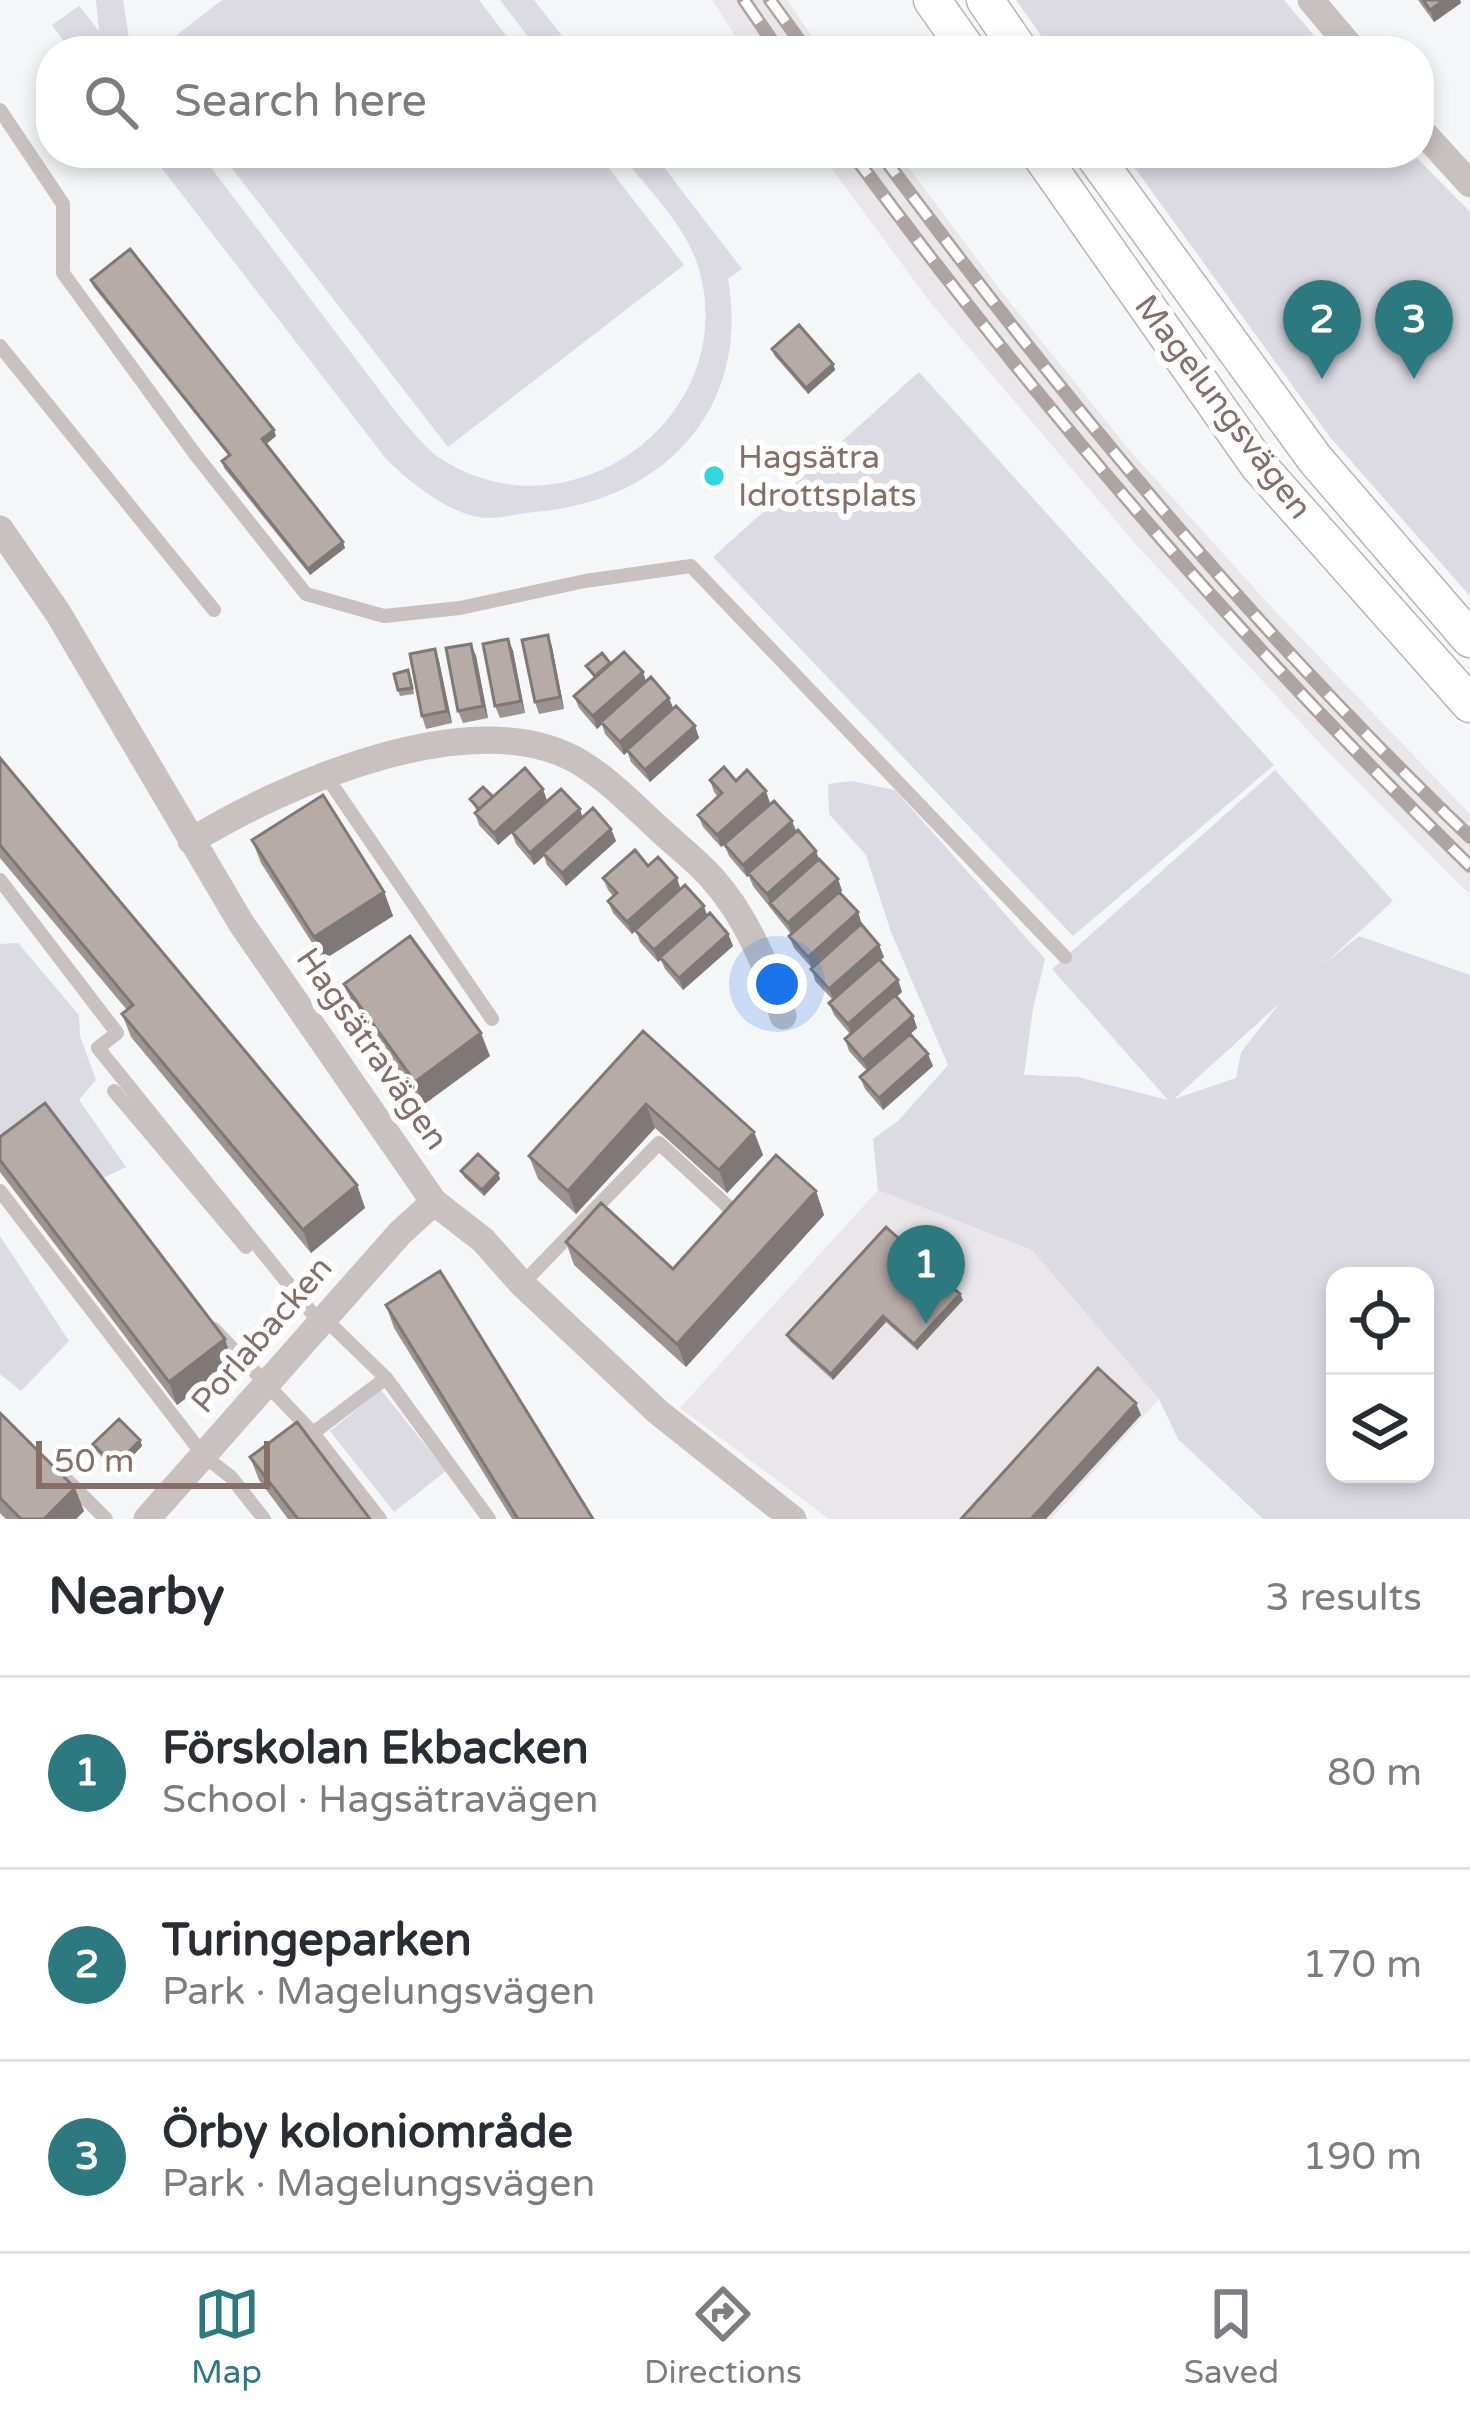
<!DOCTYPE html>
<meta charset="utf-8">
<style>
body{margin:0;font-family:"Varela Round",sans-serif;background:#f7f7f7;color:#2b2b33}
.controls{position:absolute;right:36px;bottom:36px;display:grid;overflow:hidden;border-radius:24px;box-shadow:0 6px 18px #0003}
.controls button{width:108px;height:108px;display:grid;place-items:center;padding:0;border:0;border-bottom:3px solid #e1e1e2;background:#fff;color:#2b2b33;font:60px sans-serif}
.scale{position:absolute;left:36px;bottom:30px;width:234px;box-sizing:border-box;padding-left:12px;border:6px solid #866f68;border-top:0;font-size:33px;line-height:42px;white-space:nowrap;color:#866f68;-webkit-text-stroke:9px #fff;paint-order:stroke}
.you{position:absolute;left:777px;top:984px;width:42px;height:42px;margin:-30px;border:9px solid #fff;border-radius:50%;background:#1a73e8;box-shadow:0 0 0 18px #1a73e833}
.badge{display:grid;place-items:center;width:78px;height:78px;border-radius:50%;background:#2d7980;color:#fff;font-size:39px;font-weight:700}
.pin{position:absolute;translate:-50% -99px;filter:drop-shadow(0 3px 6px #0008)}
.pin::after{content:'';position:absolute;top:63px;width:42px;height:36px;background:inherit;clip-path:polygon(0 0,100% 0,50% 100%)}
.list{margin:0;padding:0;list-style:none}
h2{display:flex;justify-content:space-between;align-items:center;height:156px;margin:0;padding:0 48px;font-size:51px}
h2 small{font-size:39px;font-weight:400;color:#7c7c81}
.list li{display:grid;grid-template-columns:78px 1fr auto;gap:36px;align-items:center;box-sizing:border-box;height:192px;padding:0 48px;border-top:3px solid #e1e1e2}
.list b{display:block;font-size:45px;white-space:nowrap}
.list p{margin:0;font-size:39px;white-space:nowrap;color:#7c7c81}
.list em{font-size:39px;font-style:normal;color:#7c7c81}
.icon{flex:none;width:66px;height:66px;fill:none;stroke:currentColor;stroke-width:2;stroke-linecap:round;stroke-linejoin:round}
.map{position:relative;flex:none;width:1470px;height:1519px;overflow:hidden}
.search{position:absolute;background:#fff;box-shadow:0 6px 18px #0003;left:36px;right:36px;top:36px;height:132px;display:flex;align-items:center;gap:30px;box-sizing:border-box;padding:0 42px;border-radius:48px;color:#7c7c81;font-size:45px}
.sheet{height:732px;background:#fff}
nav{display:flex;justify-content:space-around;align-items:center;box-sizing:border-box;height:168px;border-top:3px solid #e1e1e2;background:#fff;font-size:33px;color:#7c7c81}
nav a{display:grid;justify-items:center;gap:6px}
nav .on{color:#2d7980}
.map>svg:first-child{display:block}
.built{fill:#e9e7e9}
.green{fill:#dcdae2;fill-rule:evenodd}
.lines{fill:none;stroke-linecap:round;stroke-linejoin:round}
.secondary-casing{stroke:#bcb4b2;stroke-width:39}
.lane{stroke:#c8c1bf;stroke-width:14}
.street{stroke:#c8c1bf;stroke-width:27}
.secondary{stroke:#fff;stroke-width:36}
.rail-casing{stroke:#ada4a1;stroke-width:14}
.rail{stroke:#fff;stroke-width:9;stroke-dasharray:27;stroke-linecap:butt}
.wall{fill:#9d9390}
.shaded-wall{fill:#807876}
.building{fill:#b7aba8;stroke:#807876;stroke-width:3}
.poi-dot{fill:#2fd8de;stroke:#fff;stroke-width:4.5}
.labels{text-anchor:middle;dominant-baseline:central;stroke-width:12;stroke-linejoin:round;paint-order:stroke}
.street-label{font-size:33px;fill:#866f68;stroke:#fff}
.poi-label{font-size:33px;fill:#866f68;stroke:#fff;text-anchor:start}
</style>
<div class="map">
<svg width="1470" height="1519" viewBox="0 0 1470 1519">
<rect width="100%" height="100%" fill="#f5f6f8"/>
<path class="built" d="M712,0H787L822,51H745Z
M820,153H898L1001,291L1131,452L1277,613L1470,814V895L1331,755L1140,549L930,302Z
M878,1190L1032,1250L1159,1399L1051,1519H829L680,1408Z"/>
<path class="green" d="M96,0H123L131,51H71L52,25L79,6L99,31Z
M222,0H479L518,51H156Z
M500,0H534L574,51H539Z
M1016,0H1284L1327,51H1052Z
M150,153H200L402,420C414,433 427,450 441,459C571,543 744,415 698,266C685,224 646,187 619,153H653L742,269L728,279C751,410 662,502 534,512C513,514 492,522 470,515C441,507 409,481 387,460Z
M220,153H597L684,265L448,447Z
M1124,153H1412L1470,212V596L1329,436Z
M919,372L1274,765L1073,936L713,557Z
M1275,770L1393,901L1323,965L1359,936L1470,975V1519H1263L1178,1439L1159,1399L1032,1250L878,1190L873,1139L898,1121L948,1065L891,932L866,855L829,814L828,784L852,781L895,790L1045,959L1033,1009L1024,1075L1078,1077L1168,1100L1052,969ZM1280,1003L1241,1052L1236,1078L1174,1099ZM1335,1276H1425V1474H1335Z
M18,943L79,1015L80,1036L96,1080L79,1100L126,1167L101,1179L0,1140V944Z
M0,1236L69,1341L21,1391L0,1374Z
M381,1390L446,1471L394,1512L330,1431Z"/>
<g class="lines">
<defs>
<path id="secondary" d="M932,0L968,51
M985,0L1020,51
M1039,153L1258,465L1470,704
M1092,153L1315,459L1470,639"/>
</defs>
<use href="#secondary" class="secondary-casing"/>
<path class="lane" d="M0,110L63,204V273L195,454L306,594L384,616L460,608L585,581L691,566L1065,957
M0,346L214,610
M324,773L492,1019
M0,880L117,1033L98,1048L320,1323
M114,1091L246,1247
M0,1191L204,1456L231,1477L264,1519
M522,1284L659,1143L736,1214L733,1217
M324,1318L386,1378L489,1519
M214,1329L313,1433L380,1519
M313,1433L386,1378
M63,1476L106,1519"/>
<path class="street" d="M1311,0L1354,51
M1419,128L1470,184
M0,529L58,613L241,923L434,1202L483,1240L522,1284L658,1412L793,1519
M191,841C284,784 476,699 581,763C609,780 634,806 658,828C676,845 696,860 712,878C747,917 767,967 783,1016
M147,1519L400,1233L434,1202"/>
<use href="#secondary" class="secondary"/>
<defs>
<path id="rail" d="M744,0L779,51
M770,0L807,51
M852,153C1039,407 1245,646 1470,866
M880,153C1059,394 1252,629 1470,837"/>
</defs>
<use href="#rail" class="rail-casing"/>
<use href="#rail" class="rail"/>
</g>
<path class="wall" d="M1418,0H1460L1461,3L1434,22Z
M91,280L276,436L266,444L345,548L310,575L224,468L222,461L229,456L93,286Z
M772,349L833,364L835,370L808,394L774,355Z
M548,635L552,647L564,709L539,714L535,702Z
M508,639L513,651L525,713L500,718L495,706Z
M471,644L476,656L488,718L463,723L458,711Z
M435,649L439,661L452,723L426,729L422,716Z
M610,664L646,682L673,709L695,726L699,738L650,782L631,762L627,751L624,755L605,734L602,724L597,729L579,708L574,696L594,678L586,666Z
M411,677L414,694L400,696L398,690Z
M0,758L357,1185L365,1208L311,1253L131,1037L122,1014L127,1010L0,858Z
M710,780L736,781L770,803L721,847L703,827L698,815L718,797L714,792Z
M543,789L547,801L611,829L616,841L566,886L547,865L544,856L534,865L516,844L512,833L498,845L479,825L475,813L477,811L470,799Z
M796,831L816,851L819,859L838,879L842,891L840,893L858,912L862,925L879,945L884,957L880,960L898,980L902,992L896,997L913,1016L917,1028L910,1034L933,1066L883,1110L865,1089L860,1077L867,1071L849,1051L845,1039L850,1034L834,1015L829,1003L833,1000L815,981L812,968L794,948L789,936L791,934L753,886L749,876L747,877L729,856L724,844Z
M252,840L384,892L393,916L323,960L261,863Z
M648,866L681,889L728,934L733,946L683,990L665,969L661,960L658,962L640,942L636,930L632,934L613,913L608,901L613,896L608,890L603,878Z
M344,984L490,1056L423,1105L352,1007Z
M643,1031L754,1132L763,1155L727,1193L655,1128L576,1214L538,1179L529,1156Z
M0,1137L233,1363L177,1405L0,1172Z
M461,1171L498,1173L500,1179L484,1196L464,1177Z
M816,1191L824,1215L686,1367L574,1265L566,1242L673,1269Z
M960,1294L963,1300L917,1350L886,1322L833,1380L790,1341L787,1335Z
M386,1305L593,1519H512L394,1328Z
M0,1413L84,1511L76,1519H6L0,1513Z
M140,1440L142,1446L117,1472L96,1451L93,1444Z
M250,1457L370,1519H288L259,1480Z"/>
<path class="shaded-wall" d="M1444,0H1460L1461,3L1434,22L1430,10Z
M833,364L835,370L808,394L806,388Z
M274,430L276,436L265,445L262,439Z
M343,542L345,548L310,575L308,569Z
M548,635L552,647L564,709L560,697Z
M508,639L513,651L525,713L521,701Z
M471,644L476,656L488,718L483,706Z
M435,649L439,661L452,723L447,711Z
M643,672L647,684L597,729L593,716Z
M669,698L674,710L624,755L620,742Z
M695,726L699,738L650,782L645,770Z
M543,789L547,801L498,845L494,833Z
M766,791L770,803L721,847L717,835Z
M580,809L584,822L543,853L544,856L534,865L530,853Z
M792,821L797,833L747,877L743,865Z
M611,829L616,841L566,886L562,873Z
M816,851L820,863L771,906L767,894Z
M677,878L681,890L632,934L627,922Z
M838,879L842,891L792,935L788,923Z
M384,892L393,916L323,960L314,937Z
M704,906L708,918L658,962L654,950Z
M858,912L862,925L812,969L808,957Z
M728,934L733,946L683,990L679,978Z
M879,945L884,957L834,1001L829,989Z
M898,980L902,992L852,1036L848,1024Z
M913,1016L917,1028L868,1072L863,1060Z
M481,1033L490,1056L423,1105L415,1082Z
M928,1054L933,1066L883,1110L879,1098Z
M646,1104L655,1128L576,1214L568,1191Z
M754,1132L763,1155L727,1193L719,1170Z
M498,1173L500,1179L484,1196L482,1190Z
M357,1185L365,1208L311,1253L303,1230Z
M816,1191L824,1215L686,1367L677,1344Z
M960,1294L963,1300L917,1350L914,1344Z
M883,1316L886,1322L833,1380L831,1374Z
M225,1339L233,1363L177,1405L169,1382Z
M1136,1403L1141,1415L1046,1519H1031Z
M140,1440L142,1446L117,1472L115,1466Z
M75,1488L84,1511L76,1519H44Z"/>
<path class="building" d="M1423,0H1444L1430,10Z
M130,249L274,430L262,439L343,542L308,569L222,461L230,455L91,280Z
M799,325L833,364L806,388L772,349Z
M548,635L560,697L535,702L522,640Z
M508,639L521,701L495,706L483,644Z
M471,644L483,706L458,711L446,648Z
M435,649L447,711L422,716L410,654Z
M624,652L643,672L593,716L574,696Z
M602,653L610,663L595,676L586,666Z
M408,670L412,688L398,690L394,674Z
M651,677L669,698L620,742L601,722Z
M676,706L695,726L645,770L627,750Z
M0,758L357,1185L303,1230L122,1014L133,1005L0,845Z
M724,767L736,781L747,770L766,791L717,835L698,815L722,793L710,780Z
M525,768L543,789L494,833L475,813Z
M483,787L493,797L479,809L470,799Z
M561,789L580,809L530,853L512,832Z
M323,795L384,892L314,937L252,840Z
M774,801L792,821L743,865L724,844Z
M593,808L611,829L562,873L543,853Z
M798,830L816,851L767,894L748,873Z
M635,850L648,866L658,857L677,878L627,922L608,901L617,893L603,878Z
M819,859L838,879L788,923L770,903Z
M685,885L704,906L654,950L635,930Z
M839,892L858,912L808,957L789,936Z
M710,913L728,934L679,978L660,957Z
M861,924L879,945L829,989L811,969Z
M410,936L481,1033L415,1082L344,984Z
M879,959L898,980L848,1024L829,1003Z
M895,995L913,1016L863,1060L845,1039Z
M643,1031L754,1132L719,1170L646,1104L568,1191L529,1156Z
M910,1034L928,1054L879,1098L860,1077Z
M45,1103L225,1339L169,1382L0,1160V1137Z
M478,1154L498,1173L482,1190L461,1171Z
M776,1155L816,1191L677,1344L566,1242L601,1203L673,1269Z
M886,1227L960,1294L914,1344L883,1316L831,1374L787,1335Z
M440,1271L593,1519H518L386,1305Z
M1098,1368L1136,1403L1031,1519H961Z
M0,1413L75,1488L44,1519H21L0,1498Z
M119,1419L140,1440L115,1466L93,1444Z
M297,1422L370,1519H298L250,1457Z"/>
<circle class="poi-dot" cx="714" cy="476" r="12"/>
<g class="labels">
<g class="street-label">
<text transform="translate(1223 407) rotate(53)">Magelungsvägen</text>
<text transform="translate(372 1049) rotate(55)">Hagsätravägen</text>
<text transform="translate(262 1335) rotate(-49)">Porlabacken</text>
</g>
<g class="poi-label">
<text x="738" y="457">Hagsätra<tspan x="738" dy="38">Idrottsplats</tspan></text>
</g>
</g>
</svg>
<div class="controls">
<button><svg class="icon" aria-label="locate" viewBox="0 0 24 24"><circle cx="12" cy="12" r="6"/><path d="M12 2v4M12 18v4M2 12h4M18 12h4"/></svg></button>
<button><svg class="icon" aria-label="layers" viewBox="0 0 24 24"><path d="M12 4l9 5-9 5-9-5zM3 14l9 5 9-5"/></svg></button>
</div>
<div class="scale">50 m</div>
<div class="you"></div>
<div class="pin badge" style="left:926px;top:1324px">1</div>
<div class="pin badge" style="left:1322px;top:379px">2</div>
<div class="pin badge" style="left:1414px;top:379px">3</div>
<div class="search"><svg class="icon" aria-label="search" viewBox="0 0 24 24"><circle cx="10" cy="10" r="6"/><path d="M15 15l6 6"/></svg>Search here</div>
</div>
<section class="sheet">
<h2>Nearby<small>3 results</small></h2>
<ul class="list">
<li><span class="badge">1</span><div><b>Förskolan Ekbacken</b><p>School · Hagsätravägen</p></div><em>80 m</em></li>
<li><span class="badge">2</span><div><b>Turingeparken</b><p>Park · Magelungsvägen</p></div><em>170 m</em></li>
<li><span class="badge">3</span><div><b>Örby koloniområde</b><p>Park · Magelungsvägen</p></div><em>190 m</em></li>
</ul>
</section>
<nav>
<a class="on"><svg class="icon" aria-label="map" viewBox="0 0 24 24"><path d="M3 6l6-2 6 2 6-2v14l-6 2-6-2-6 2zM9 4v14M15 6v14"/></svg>Map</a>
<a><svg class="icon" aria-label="directions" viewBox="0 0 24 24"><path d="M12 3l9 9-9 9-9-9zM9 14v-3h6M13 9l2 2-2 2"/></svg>Directions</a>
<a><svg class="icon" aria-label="saved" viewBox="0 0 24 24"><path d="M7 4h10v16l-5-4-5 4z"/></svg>Saved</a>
</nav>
